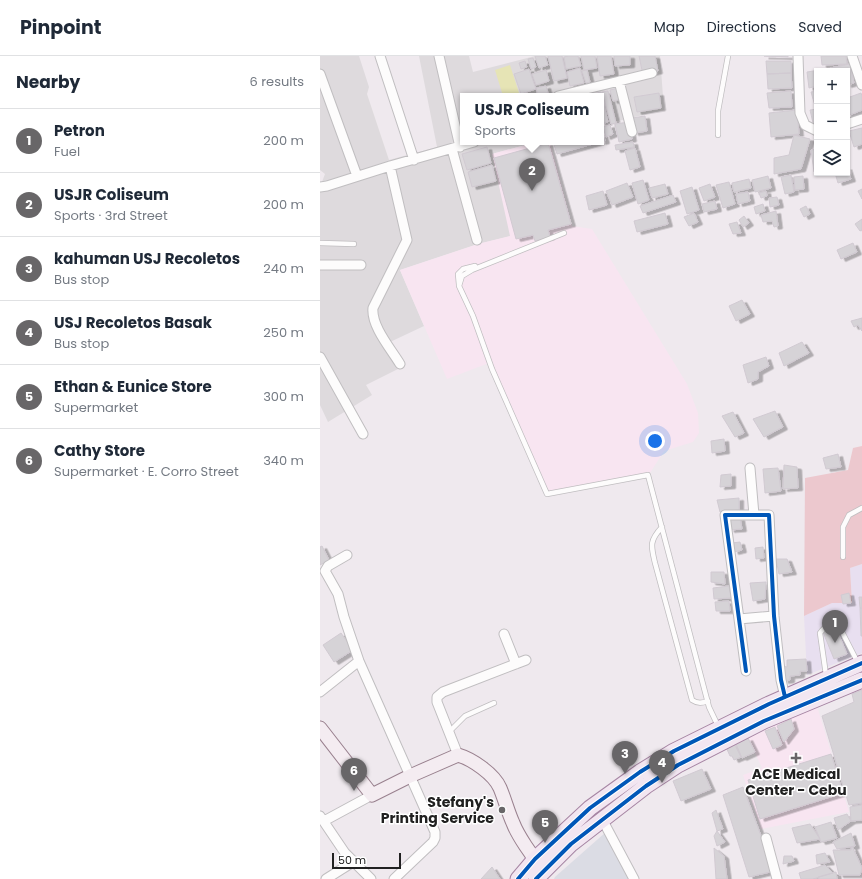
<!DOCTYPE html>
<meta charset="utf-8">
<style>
body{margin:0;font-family:Poppins,sans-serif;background:#f2f2f3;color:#1f2937}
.controls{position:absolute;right:12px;top:12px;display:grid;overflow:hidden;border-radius:0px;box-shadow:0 1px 3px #0004}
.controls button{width:36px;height:36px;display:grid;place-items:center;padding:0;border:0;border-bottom:1px solid #e0e1e3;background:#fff;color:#1f2937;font:20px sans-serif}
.scale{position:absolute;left:12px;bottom:10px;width:69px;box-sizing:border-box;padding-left:4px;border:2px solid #202020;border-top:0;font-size:11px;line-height:14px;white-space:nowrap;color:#202020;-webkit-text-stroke:3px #fff;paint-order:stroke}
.you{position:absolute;left:335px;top:385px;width:14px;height:14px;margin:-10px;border:3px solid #fff;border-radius:50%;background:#1a73e8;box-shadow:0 0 0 6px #1a73e833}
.badge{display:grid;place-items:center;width:26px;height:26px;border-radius:50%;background:#686668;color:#fff;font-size:13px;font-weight:700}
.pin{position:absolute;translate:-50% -33px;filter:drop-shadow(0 1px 2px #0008)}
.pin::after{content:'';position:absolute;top:21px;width:14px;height:12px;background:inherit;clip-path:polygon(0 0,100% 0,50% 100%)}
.popup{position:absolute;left:140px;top:37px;width:144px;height:52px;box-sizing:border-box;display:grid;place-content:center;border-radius:0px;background:#fff;filter:drop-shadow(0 1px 3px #0005);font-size:13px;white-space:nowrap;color:#747a83}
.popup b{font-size:15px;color:#1f2937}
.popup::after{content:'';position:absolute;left:50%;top:100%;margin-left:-8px;border:8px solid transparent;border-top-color:#fff}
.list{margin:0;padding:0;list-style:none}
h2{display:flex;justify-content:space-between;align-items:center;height:52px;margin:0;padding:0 16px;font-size:17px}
h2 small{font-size:13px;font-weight:400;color:#747a83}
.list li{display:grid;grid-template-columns:26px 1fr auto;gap:12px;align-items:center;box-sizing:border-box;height:64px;padding:0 16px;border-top:1px solid #e0e1e3}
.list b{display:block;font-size:15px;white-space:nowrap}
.list p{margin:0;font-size:13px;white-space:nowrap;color:#747a83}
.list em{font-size:13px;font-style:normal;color:#747a83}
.icon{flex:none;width:22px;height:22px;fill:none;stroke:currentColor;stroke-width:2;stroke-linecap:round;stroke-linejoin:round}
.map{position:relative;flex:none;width:542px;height:823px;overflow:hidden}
header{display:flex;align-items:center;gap:24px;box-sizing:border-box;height:56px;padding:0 20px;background:#fff;border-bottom:1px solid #e0e1e3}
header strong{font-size:19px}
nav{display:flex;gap:22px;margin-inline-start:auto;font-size:14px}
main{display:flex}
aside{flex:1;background:#fff}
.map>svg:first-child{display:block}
.residential{fill:#dedadd}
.commercial{fill:#e8dff0}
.industrial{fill:#dbdce4}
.education{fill:#f8e5f1}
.grass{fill:#ecc8ce}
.pitch{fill:#e6e4b5}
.building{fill:#d6d3d7;stroke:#d1cad2;filter:url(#shadow)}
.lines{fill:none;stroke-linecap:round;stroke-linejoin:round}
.lane-casing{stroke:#c0bec0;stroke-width:6}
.street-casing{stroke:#c0bec0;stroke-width:11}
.secondary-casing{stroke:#99808e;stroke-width:15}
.primary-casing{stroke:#a685a3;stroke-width:17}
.lane{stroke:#fdfcfc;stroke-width:4.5}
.street{stroke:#fdfcfc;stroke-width:9}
.secondary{stroke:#f4ecf1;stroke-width:13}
.primary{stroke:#f2e6f1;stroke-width:15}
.cycleway-casing{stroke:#fff;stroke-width:6}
.cycleway{stroke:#0057b8;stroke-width:4}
.poi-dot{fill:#686668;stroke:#fff;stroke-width:1.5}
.labels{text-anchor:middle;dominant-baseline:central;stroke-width:3;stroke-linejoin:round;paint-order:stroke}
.poi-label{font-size:14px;font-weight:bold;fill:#202020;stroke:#fff}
</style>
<header>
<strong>Pinpoint</strong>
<nav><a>Map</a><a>Directions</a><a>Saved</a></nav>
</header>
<main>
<aside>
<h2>Nearby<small>6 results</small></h2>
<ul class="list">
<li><span class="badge">1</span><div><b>Petron</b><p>Fuel</p></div><em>200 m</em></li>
<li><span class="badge">2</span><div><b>USJR Coliseum</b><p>Sports · 3rd Street</p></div><em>200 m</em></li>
<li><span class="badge">3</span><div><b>kahuman USJ Recoletos</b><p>Bus stop</p></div><em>240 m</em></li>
<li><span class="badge">4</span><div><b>USJ Recoletos Basak</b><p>Bus stop</p></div><em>250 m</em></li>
<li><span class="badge">5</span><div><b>Ethan &amp; Eunice Store</b><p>Supermarket</p></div><em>300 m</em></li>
<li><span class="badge">6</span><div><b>Cathy Store</b><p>Supermarket · E. Corro Street</p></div><em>340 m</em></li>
</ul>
</aside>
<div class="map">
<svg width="542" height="823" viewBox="0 0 542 823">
<defs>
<filter id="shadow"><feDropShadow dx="4.5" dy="2.5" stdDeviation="0" flood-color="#0004"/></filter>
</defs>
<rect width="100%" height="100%" fill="#efe9ee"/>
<path class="residential" d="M0,0H39L49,31L47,38L69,104L117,91L99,0H149L153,16L215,0H340L344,54L281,69V40H143V86H216L172,98L191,180L158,188L80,214L104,270L70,286L82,311L46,329L52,339L8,366L0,349V131L5,118L0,114Z"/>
<path class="commercial" d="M542,508V597L487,619L484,560L512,547L532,546L530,512Z"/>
<path class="industrial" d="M286,776L311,823H234L235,821Z"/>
<path class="education" d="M216,86H230L252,170L272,173L367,328L378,357L379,377L373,386L344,395L330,417L227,438L169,307L127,323L80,214L158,188L190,180L172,98Z
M497,650L529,756L441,773L423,719L442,712L428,682Z"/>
<path class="grass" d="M542,390V508L530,512L532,547H512L484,560L485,422L528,414L533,392Z"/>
<path class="pitch" d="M190,9L200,40H183L175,14Z"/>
<path class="building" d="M215,0H225L228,9L219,12Z
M228,0H242L247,22L234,25Z
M248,0H258L261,10L246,13L244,1Z
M261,0H275L277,12L264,14Z
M277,0H291L294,18L280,20Z
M294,0H310V9L295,10Z
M319,0H335L338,15L323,19Z
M444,0H468V1Z
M501,0H526L527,8L502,9Z
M213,2L216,11L211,13L208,3Z
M205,5L207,11L201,13L199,7Z
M446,5H471V17L447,18Z
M530,8L534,27L527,29V15H511L510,12Z
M260,12L264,27L250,30L247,16Z
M209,13L216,33L201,38L194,18Z
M506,13L507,15H497V30L489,32L487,16Z
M226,14L229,25L216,29L212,18Z
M267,14L270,26L266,27L262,15Z
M471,17L472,32L448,33L447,18Z
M226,30L228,37L218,40L216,32Z
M299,32L301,43L293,45L290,34Z
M288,35L296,67L291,68L282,36Z
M471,35L472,51L449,52L447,37Z
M497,35V49L495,50L491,36Z
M281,36L288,66L281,68V40H274V38Z
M339,37L341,52L317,56L314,41Z
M541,37L542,40V54L527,60V42Z
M497,53V70L494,71L490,54Z
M477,54L479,78L451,81L449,57Z
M325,60L327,75L314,77L312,62Z
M309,66L312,83L299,86L295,68Z
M290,69L293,78L286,81L283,71Z
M281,71L285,85L281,86Z
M542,72V88L534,91L529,75Z
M474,79L490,83L481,113L454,118V102L469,99Z
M233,86H280L237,98Z
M313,86L314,91L296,94L295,89Z
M228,87L251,168L228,174L230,181L215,185L213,179L196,183L174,102Z
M167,91L171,107L147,114L142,98Z
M315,92L320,111L310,114L305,95Z
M497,93V115L494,116L491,94Z
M172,109L176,125L152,131L148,116Z
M527,111L531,123L518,127L515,117H527Z
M471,119L474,136L465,138L461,121Z
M448,120L451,132L435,136L432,124Z
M483,120L484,133L475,134L474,121Z
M429,123L431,132L414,136L412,127Z
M323,124L329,144L318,148L312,127Z
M409,126L415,148L403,152L396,129Z
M307,127L313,141L292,149L286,135Z
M345,128L348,138L332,142L329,132Z
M390,128L395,141L384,145L379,132Z
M372,131L379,154L367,158L360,135Z
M542,133V143L538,135Z
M283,135L287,149L269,154L266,140Z
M446,135L447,140L441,142L439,137Z
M428,136L430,145L418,148L416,138Z
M353,139L356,146L323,157L320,150Z
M457,141L459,149L450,151L449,142Z
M395,145L397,153L384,156L382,148Z
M443,148L445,155L436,158L434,151Z
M486,150L490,158L484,161L480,153Z
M456,155L458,170L454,171L452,165L443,166L441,159Z
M345,157L348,168L317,176L314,165Z
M374,157L378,166L369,170L364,161Z
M424,160L429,167L423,171L419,164Z
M542,163V174L540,175L535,168Z
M417,166L421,177L413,178L409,168Z
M533,187L537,196L521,203L517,194Z
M422,244L430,258L416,265L409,250Z
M542,262V275L538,269L534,271L531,265Z
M482,286L489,297L464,310L459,297Z
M446,301L449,310L438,316V323L428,327L423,309Z
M455,355L463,371L444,381L433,363Z
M413,356L424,377L415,381L402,360Z
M404,383L405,395L392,397L391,385Z
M518,398L521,411L506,413L503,402Z
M464,409L477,411L478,432L463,433Z
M458,412L461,435L445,437L443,413Z
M411,418V430L400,431L401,419Z
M419,442V454L400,456L397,444Z
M420,462L422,473L410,474L408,463Z
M420,486L422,494L414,496L412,487Z
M2,490L9,504L0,509V491Z
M443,491L444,502L436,503L435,492Z
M456,503H467L472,516L459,518Z
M391,516H404L405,528L391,526Z
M446,526L445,543L433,545L430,527Z
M409,530L411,542L394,543L393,532Z
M529,537L531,547L523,548L521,539Z
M539,541H542V551L540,552Z
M409,545L410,555H396L395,546Z
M540,552H542V580H541Z
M516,572L527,598L514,603L503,576Z
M21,577L33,594L14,606L3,589Z
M486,603L487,615H480V619L470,620V624L464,625L462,610L467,611V604Z
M542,634V747L529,749L502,660L534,646L532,638Z
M471,663L474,673L464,686L457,670Z
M455,671L462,689L453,693L445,675Z
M428,682L435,696L422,702L416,688Z
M414,687L421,701L414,704L412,700H410L406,691Z
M511,698L523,737L440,763L428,724Z
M382,713L391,733L361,745L353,725Z
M423,731L454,815L429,821L403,739Z
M542,749V764L531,765L530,751Z
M396,754L403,773L397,775L392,757Z
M527,758L531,765L518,774L514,762Z
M511,766L517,782L501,786L495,771Z
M490,768L500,783L477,787L472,772Z
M397,775L405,786L397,790L394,780Z
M531,777L535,790L517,793L513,786Z
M532,790L542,812L540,819H519L513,794H531Z
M394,792L404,800L407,823H396Z
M505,797L510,806L497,808L496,799Z
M464,800H472L474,805L463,808Z
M505,809L513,817L493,823H481L479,817Z
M172,811L180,823H161Z
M516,816L517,823H499L498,821Z"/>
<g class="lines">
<defs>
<path id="lane" d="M398,79V55L408,0
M244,177L152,214L142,220L139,230L153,260L172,313L227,438L328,419L389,651L398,670
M0,187L34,188
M139,229L138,218L143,213L155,210
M342,471C329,485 331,490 335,507L372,644C378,648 382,647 388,645
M523,501V471L529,459L542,452
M506,619L500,577C505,570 510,567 519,570L538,607
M129,676L145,660L174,647"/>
<path id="street" d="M60,0L94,104
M119,0L140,91
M478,0L480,57L485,69L497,75
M532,0L542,29
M0,18L37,120
M299,25L312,76
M238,40L332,17
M527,68L542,63
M132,93L157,184
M70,110L87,184L53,252C51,270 71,293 80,308
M0,131L7,130L70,110L154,86
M0,209H41
M0,301L43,378
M430,412L434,459
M27,499L8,510L5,515L18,538L24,561L39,605L115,776V782L113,786L74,823
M419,563L454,560
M184,578L196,608
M426,615L405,459H449L454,560L461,624L465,641
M0,636L39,605
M138,699L117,646V641L123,636L206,604
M0,760L25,797L51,823
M282,763L314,823
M4,765L52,739
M446,782L457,823
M6,823L33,806"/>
<path id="secondary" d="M0,672L52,739L90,720L138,699C152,703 174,718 180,732C185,744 188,756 193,767C198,780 212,800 221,811"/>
<path id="primary" d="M198,823L215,803L270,752L320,716L354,695L449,648L542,607
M216,823L251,788L326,730L358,709L444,665L542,624"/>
</defs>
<use href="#lane" class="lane-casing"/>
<use href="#street" class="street-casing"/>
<use href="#secondary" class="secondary-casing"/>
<use href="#primary" class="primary-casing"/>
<use href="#lane" class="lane"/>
<use href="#street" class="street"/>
<use href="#secondary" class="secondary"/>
<use href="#primary" class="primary"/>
<defs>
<path id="cycleway" d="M426,615L405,459H449L454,560L461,624L465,641
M198,823L215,803L270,752L320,716L354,695L449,648L542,607
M216,823L251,788L326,730L358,709L444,665L542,624"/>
</defs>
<use href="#cycleway" class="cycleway-casing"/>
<use href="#cycleway" class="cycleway"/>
</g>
<g class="poi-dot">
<path d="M474 696h4v4h4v4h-4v4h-4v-4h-4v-4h4z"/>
<circle cx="182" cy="754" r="4"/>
</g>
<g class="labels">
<g class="poi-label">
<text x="476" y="718">ACE Medical<tspan x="476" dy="16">Center - Cebu</tspan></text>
<text x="174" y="746" text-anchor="end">Stefany's<tspan x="174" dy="16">Printing Service</tspan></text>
</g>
</g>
</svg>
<div class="controls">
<button>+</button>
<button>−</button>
<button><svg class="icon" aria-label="layers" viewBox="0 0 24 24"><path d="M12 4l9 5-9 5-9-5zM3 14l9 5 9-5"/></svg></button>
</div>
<div class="scale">50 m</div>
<div class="you"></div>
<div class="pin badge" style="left:515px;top:587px">1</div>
<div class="pin badge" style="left:212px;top:135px">2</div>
<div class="popup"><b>USJR Coliseum</b>Sports</div>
<div class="pin badge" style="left:305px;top:718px">3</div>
<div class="pin badge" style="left:342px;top:727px">4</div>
<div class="pin badge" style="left:225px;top:787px">5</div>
<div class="pin badge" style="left:34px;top:735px">6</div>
</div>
</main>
